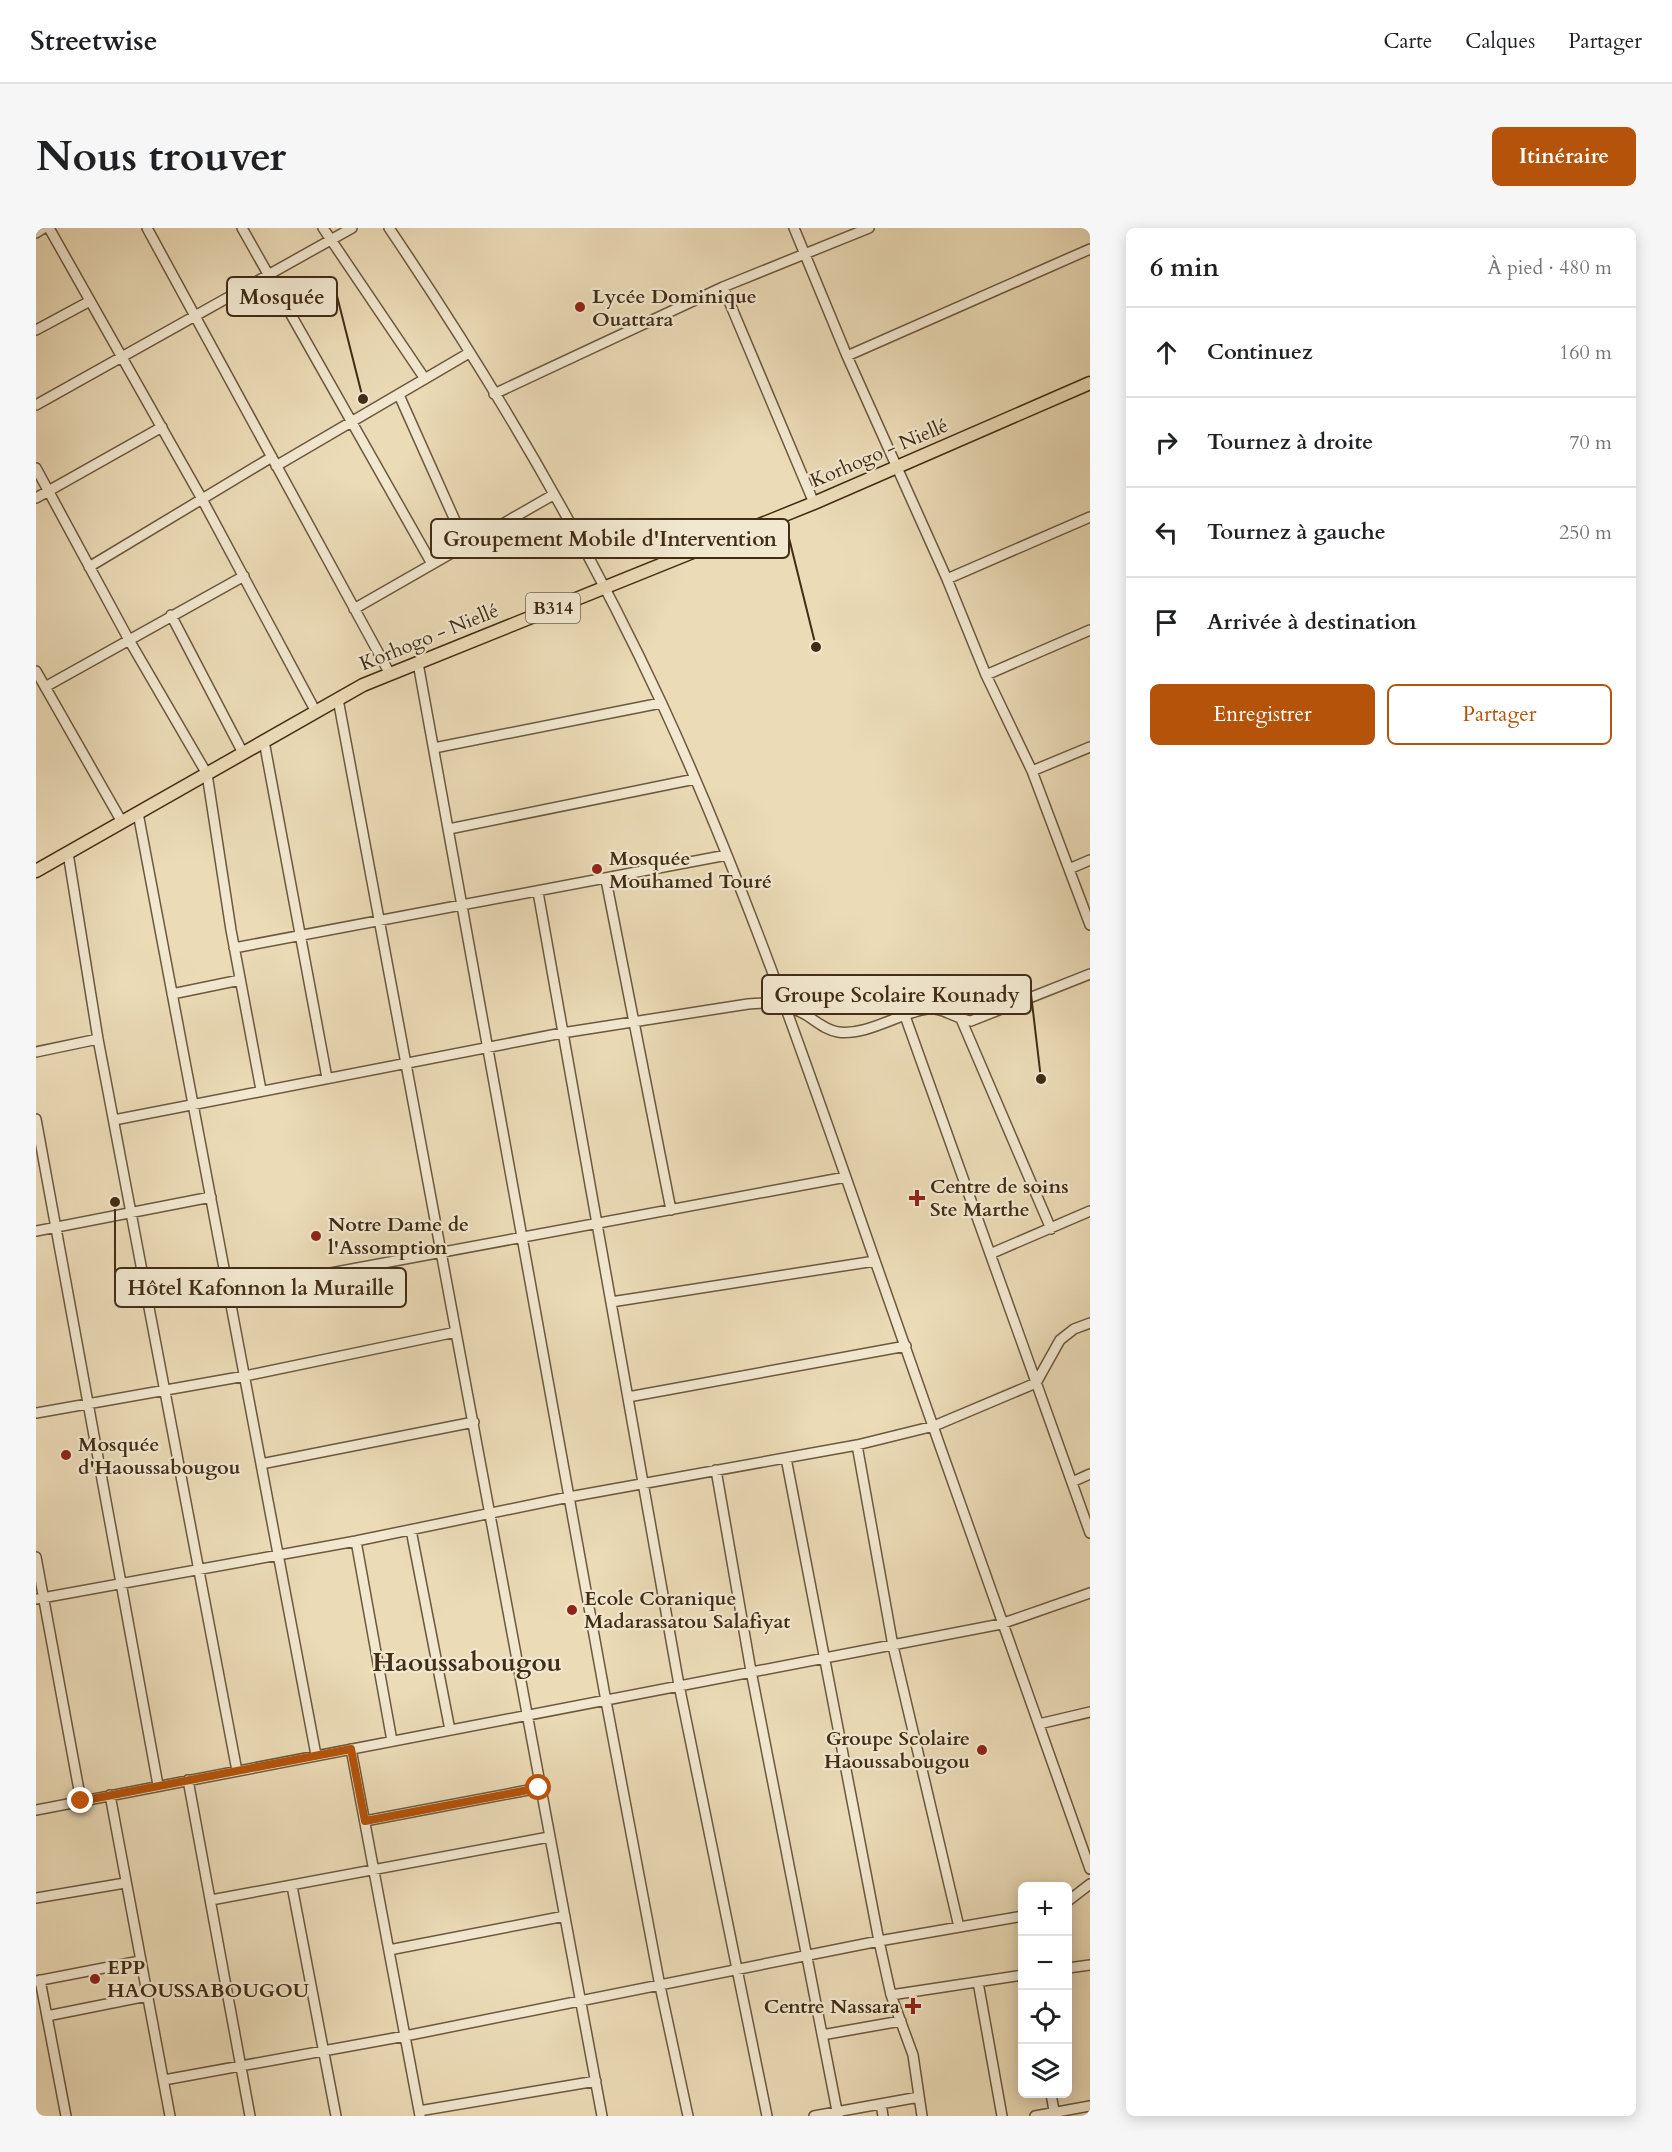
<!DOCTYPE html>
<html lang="fr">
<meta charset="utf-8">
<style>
body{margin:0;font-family:Cardo,serif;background:#f6f6f6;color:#202124}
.controls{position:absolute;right:18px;bottom:18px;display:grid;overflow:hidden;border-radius:9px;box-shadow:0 3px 15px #0003}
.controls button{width:54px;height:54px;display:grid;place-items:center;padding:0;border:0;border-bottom:2px solid #e0e0e0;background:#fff;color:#202124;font:30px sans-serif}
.stop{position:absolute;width:18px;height:18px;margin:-14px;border:4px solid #b45309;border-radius:50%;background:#fff}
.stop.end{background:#b45309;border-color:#fff;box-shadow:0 2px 6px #0008}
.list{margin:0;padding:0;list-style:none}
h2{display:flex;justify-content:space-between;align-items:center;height:78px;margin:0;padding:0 24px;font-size:26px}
h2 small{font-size:20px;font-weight:400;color:#757577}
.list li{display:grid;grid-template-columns:39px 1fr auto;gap:18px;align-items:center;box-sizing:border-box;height:90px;padding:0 24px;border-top:2px solid #e0e0e0}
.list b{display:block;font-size:22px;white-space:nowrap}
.list em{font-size:20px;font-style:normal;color:#757577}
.actions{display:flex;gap:12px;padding:18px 24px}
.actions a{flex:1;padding:14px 0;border:2px solid #b45309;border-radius:9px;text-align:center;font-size:21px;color:#b45309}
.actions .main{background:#b45309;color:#fff}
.icon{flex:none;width:33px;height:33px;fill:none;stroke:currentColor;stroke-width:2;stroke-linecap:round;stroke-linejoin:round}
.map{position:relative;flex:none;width:1054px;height:1888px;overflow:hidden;border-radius:9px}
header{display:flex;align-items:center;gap:36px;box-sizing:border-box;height:84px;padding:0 30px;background:#fff;border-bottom:2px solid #e0e0e0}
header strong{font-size:28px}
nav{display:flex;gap:33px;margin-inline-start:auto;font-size:21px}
.intro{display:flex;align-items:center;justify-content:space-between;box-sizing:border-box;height:144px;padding:0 36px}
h1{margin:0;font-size:42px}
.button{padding:15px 27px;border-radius:9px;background:#b45309;color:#fff;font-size:21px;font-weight:700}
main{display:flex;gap:36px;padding:0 36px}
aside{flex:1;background:#fff;border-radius:9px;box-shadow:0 3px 15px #0003}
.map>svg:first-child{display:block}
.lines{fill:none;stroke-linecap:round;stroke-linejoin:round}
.minor-casing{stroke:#6c583e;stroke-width:12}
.major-casing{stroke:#412c15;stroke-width:15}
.minor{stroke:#f2e8d0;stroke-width:9}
.major{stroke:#ebdbb7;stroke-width:12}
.route{stroke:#b45309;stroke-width:8}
.poi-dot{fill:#8f2418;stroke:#f2e8d0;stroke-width:2}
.labels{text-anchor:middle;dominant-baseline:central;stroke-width:4.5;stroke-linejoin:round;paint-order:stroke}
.shield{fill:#f2e8d0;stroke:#76644d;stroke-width:1.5}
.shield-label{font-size:18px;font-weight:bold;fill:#412c15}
.poi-label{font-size:20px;font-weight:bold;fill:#412c15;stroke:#f2e8d0;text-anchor:start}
.street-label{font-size:20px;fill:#412c15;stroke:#f2e8d0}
.district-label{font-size:26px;font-weight:bold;fill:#412c15;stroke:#f2e8d0}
.leader{fill:none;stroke:#412c15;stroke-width:2}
.callout-dot{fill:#412c15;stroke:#f2e8d0;stroke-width:2}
.callout{fill:#f2e8d0;stroke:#412c15;stroke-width:2}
.callout-label{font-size:21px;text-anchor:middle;font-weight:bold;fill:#412c15}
</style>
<header>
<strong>Streetwise</strong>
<nav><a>Carte</a><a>Calques</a><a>Partager</a></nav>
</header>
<div class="intro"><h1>Nous trouver</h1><a class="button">Itinéraire</a></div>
<main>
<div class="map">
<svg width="1054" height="1888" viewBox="0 0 1054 1888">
<rect width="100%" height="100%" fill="#ebdbb7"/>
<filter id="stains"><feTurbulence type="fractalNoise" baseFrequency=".00333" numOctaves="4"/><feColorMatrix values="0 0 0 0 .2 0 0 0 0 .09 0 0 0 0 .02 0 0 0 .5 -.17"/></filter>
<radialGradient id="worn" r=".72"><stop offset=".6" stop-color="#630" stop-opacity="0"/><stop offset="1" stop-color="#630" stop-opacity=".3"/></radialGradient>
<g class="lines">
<defs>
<path id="minor" d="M13,0L166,271L280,484
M111,0L354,446
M206,0L396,336
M287,0L389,151
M353,0C455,151 549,310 626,476C709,656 773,843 838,1030C909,1234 982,1437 1054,1641
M758,0L811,128L911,351L950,447L996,543L1054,697
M0,5L8,0
M687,59L778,275
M0,102L54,73
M811,128L1054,21
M458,166L687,59L833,0
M363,167L430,317
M0,177L316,0
M240,238L433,125
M0,240L93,412L171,546L195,702L225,862
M0,270L126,199
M53,339L236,229
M911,351L1054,289
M318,381L517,267
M135,387L207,525
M382,435L570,1473L624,1758L652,1888
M0,443L86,594
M950,447L1054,402
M9,459L208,348
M302,471L566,1888
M228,513L291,850
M398,520L625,475
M996,543L1054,519
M102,585L280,1527
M413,601L659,551
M32,625L62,811L201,1543
M1033,641L1054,632
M570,652L635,982
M502,664L643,1457L731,1888
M198,720L691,627
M136,766L204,752
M869,788L1054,1305
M925,791L1015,1001
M0,824L62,811
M0,891L122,1557
M78,892L526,805L712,776C732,774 752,776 770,787C780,793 789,802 802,804C831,808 863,785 891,781C907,779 920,791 935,793L1054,746
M0,1003L175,969
M954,1026L1054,983
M192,1064L810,949
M575,1074L839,1033
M592,1169L870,1118
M0,1185L209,1148L420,1104
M821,1217L857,1418L923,1699
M750,1230L843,1713L855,1767L877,1827L886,1888
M225,1236L438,1194
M680,1242L715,1443L802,1888
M1036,1254L1054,1246
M375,1302L414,1502
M320,1313L356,1513
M0,1329L45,1573
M0,1371L320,1313L533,1269L821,1217L898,1198L1000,1155L1024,1112L1038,1101L1054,1095
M1003,1496L1054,1484
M315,1521L384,1888
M152,1552L214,1888
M74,1567L134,1888
M0,1582L965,1396L1054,1365
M329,1593L503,1560
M256,1658L300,1888
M0,1670L89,1655
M175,1672L513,1609
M1032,1673L1054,1656
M353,1722L529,1688
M1032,1740L1054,1737
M4,1752L30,1888
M0,1753L104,1733
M942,1754L966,1888
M855,1767L987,1747
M11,1788L111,1768
M786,1807L865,1793
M128,1852L369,1808L843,1713L987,1688
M1015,1866L1019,1888
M845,1876L847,1888
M383,1883L560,1853
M778,1888L883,1869
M999,1888L1054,1878"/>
<path id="major" d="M0,643L327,457L778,275L1054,155"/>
</defs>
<use href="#minor" class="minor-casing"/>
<use href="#major" class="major-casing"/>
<use href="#minor" class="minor"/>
<use href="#major" class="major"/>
</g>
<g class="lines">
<path class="route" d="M45,1573L315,1521L329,1593L503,1560"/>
</g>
<g class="poi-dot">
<circle cx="544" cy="79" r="6"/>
<circle cx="561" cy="641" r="6"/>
<path d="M878 961h6v6h6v6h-6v6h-6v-6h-6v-6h6z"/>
<circle cx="280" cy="1008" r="6"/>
<circle cx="30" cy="1227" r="6"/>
<circle cx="536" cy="1382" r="6"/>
<circle cx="946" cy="1522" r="6"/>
<circle cx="59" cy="1751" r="6"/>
<path d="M874 1769h6v6h6v6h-6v6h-6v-6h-6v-6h6z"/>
</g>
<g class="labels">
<rect class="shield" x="490" y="365" width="54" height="30" rx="4.5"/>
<g class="shield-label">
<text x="517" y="380">B314</text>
</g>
<g class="poi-label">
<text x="556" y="68">Lycée Dominique<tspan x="556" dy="23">Ouattara</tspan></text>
<text x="573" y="630">Mosquée<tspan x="573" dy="23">Mouhamed Touré</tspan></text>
<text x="894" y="958">Centre de soins<tspan x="894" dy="23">Ste Marthe</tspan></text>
<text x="292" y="996">Notre Dame de<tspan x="292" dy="23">l'Assomption</tspan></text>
<text x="42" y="1216">Mosquée<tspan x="42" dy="23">d'Haoussabougou</tspan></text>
<text x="548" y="1370">Ecole Coranique<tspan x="548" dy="23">Madarassatou Salafiyat</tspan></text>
<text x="934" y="1510" text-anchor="end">Groupe Scolaire<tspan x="934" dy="23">Haoussabougou</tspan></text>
<text x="71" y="1739">EPP<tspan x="71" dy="23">HAOUSSABOUGOU</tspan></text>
<text x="864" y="1778" text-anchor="end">Centre Nassara</text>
</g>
<g class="street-label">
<text transform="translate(843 225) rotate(-23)">Korhogo - Niellé</text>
<text transform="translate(393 409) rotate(-22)">Korhogo - Niellé</text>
</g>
<g class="district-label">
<text x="431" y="1434">Haoussabougou</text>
</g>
</g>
<path class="leader" d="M327 171L301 68M780 419L753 310M1005 851L995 766M79 974L79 1060"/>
<g class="callout-dot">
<circle cx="327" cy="171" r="6"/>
<circle cx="780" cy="419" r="6"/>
<circle cx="1005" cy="851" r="6"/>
<circle cx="79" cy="974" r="6"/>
</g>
<g class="callout">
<rect x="191" y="49" width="110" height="39" rx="6"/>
<rect x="395" y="291" width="358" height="39" rx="6"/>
<rect x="726" y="747" width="269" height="39" rx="6"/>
<rect x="79" y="1040" width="291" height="39" rx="6"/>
</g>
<g class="callout-label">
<text x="246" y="76">Mosquée</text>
<text x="574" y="318">Groupement Mobile d'Intervention</text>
<text x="861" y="774">Groupe Scolaire Kounady</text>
<text x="225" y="1067">Hôtel Kafonnon la Muraille</text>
</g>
<rect width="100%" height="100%" filter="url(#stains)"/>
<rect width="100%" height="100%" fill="url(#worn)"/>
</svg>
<div class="controls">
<button>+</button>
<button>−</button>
<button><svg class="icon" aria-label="locate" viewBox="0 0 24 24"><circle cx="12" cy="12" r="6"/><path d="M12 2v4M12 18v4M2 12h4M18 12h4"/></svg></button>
<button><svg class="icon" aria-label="layers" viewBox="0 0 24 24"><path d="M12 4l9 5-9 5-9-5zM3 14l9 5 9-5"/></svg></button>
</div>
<div class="stop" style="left:503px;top:1560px"></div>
<div class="stop end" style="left:45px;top:1573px"></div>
</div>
<aside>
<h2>6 min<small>À pied · 480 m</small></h2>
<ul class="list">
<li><svg class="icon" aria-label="ahead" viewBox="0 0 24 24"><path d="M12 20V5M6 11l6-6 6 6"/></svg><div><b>Continuez</b></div><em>160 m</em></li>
<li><svg class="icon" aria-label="right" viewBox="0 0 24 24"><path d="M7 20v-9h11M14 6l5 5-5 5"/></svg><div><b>Tournez à droite</b></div><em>70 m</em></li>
<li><svg class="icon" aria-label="left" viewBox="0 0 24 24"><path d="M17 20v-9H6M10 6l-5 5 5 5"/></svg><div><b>Tournez à gauche</b></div><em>250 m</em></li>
<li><svg class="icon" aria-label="arrive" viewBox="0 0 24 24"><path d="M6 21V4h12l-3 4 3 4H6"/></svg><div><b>Arrivée à destination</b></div></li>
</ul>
<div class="actions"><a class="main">Enregistrer</a><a>Partager</a></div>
</aside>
</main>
